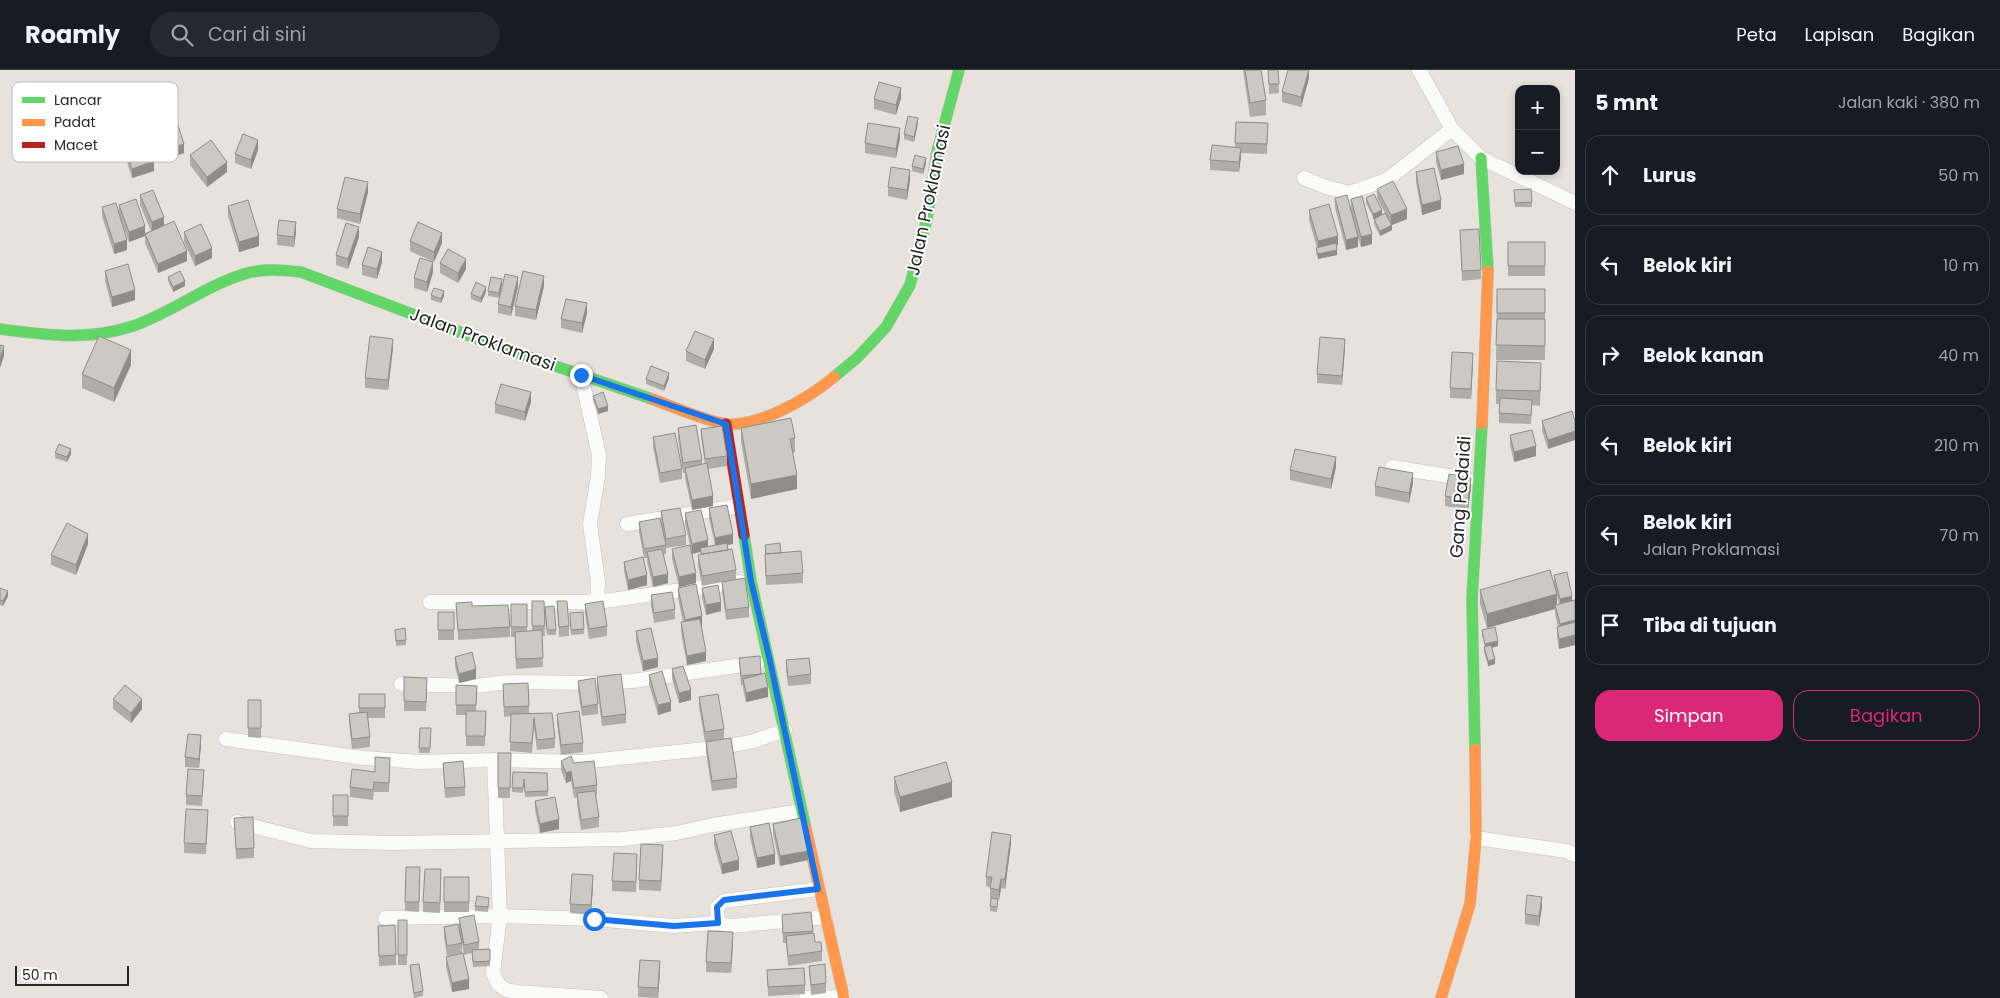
<!DOCTYPE html>
<html lang="id">
<meta charset="utf-8">
<style>
body{margin:0;font-family:Poppins,sans-serif;background:#242831;color:#f1f3f6}
.controls{position:absolute;right:15px;top:15px;display:grid;overflow:hidden;border-radius:10px;box-shadow:0 2px 8px #0003}
.controls button{width:45px;height:45px;display:grid;place-items:center;padding:0;border:0;border-bottom:1px solid #363941;background:#171b24;color:#f1f3f6;font:25px sans-serif}
.scale{position:absolute;left:15px;bottom:12px;width:114px;box-sizing:border-box;padding-left:5px;border:2px solid #272727;border-top:0;font-size:14px;line-height:18px;white-space:nowrap;color:#272727;-webkit-text-stroke:4px #fff;paint-order:stroke}
.stop{position:absolute;width:15px;height:15px;margin:-11px;border:4px solid #1a73e8;border-radius:50%;background:#fff}
.stop.end{background:#1a73e8;border-color:#fff;box-shadow:0 1px 5px #0008}
.list{margin:0;padding:0;list-style:none}
h2{display:flex;justify-content:space-between;align-items:center;height:65px;margin:0;padding:0 20px;font-size:21px}
h2 small{font-size:16px;font-weight:400;color:#9ea1a6}
.list li{display:grid;grid-template-columns:32px 1fr auto;gap:15px;align-items:center;box-sizing:border-box;height:80px;margin:0 10px 10px;padding:0 10px;border:1px solid #363941;border-radius:15px}
.list b{display:block;font-size:19px;white-space:nowrap}
.list p{margin:0;font-size:16px;white-space:nowrap;color:#9ea1a6}
.list em{font-size:16px;font-style:normal;color:#9ea1a6}
.actions{display:flex;gap:10px;padding:15px 20px}
.actions a{flex:1;padding:11px 0;border:1px solid #db2777;border-radius:15px;text-align:center;font-size:18px;color:#db2777}
.actions .main{background:#db2777;color:#fff}
.icon{flex:none;width:28px;height:28px;fill:none;stroke:currentColor;stroke-width:2;stroke-linecap:round;stroke-linejoin:round}
.map{position:relative;flex:none;width:1575px;height:928px;overflow:hidden}
header{display:flex;align-items:center;gap:30px;box-sizing:border-box;height:70px;padding:0 25px;background:#171b24;border-bottom:1px solid #363941}
header strong{font-size:24px}
nav{display:flex;gap:28px;margin-inline-start:auto;font-size:18px}
.search{width:350px;height:45px;background:#242831;display:flex;align-items:center;gap:12px;box-sizing:border-box;padding:0 18px;border-radius:28px;color:#9ea1a6;font-size:19px}
main{display:flex}
aside{flex:1;background:#171b24}
.map>svg:first-child{display:block}
.lines{fill:none;stroke-linecap:round;stroke-linejoin:round}
.street-casing{stroke:#c3c2c3;stroke-width:15}
.fast-casing{stroke:#c3c2c3;stroke-width:12}
.slow-casing{stroke:#c3c2c3;stroke-width:12}
.jam-casing{stroke:#c3c2c3;stroke-width:12}
.street{stroke:#fbfbfa;stroke-width:14}
.fast{stroke:#63d668;stroke-width:11}
.slow{stroke:#ff974d;stroke-width:11}
.jam{stroke:#b3261e;stroke-width:11}
.wall{fill:#afada8;fill-rule:evenodd}
.shaded-wall{fill:#8f8d88}
.building{fill:#ccc9c3;stroke:#8f8d88}
.route{stroke:#1a73e8;stroke-width:6}
.labels{text-anchor:middle;dominant-baseline:central;stroke-width:4;stroke-linejoin:round;paint-order:stroke}
.street-label{font-size:18px;fill:#272727;stroke:#fff}
.key{fill:#fff;stroke:#bebebe;stroke-width:1}
.key-label{font-size:14px;fill:#272727}
</style>
<header>
<strong>Roamly</strong>
<div class="search"><svg class="icon" aria-label="search" viewBox="0 0 24 24"><circle cx="10" cy="10" r="6"/><path d="M15 15l6 6"/></svg>Cari di sini</div>
<nav><a>Peta</a><a>Lapisan</a><a>Bagikan</a></nav>
</header>
<main>
<div class="map">
<svg width="1575" height="928" viewBox="0 0 1575 928">
<rect width="100%" height="100%" fill="#e7e3dc"/>
<g class="lines">
<defs>
<path id="street" d="M1419,0L1452,59L1481,88L1575,133
M1304,108L1326,117L1349,123L1388,109L1452,59
M1392,397L1467,409
M627,454L738,436
M430,532H597L598,512L590,454L598,406L599,385L581,305
M597,532L740,512
M401,614L475,616L509,612L596,613L632,611L757,593
M226,669L364,688L419,692L494,690L581,692L724,677L754,671L785,660
M494,690L500,846L493,903L498,914L506,920L517,922L601,928
M237,752L311,771L393,773L623,769L677,763L713,755L801,741
M1476,768L1566,781L1575,785
M385,848L500,846L594,849L673,856L718,853L732,856L825,847
M718,853L717,837L724,831L818,819
M806,928L844,927"/>
<path id="fast" d="M1481,88L1488,201
M0,259C45,265 89,271 133,256C171,243 205,216 244,204C263,198 282,200 301,202L494,275L652,329
M834,307L858,287L886,257L910,215L927,149L937,82L959,0
M744,465L751,511L806,759
M1475,679L1472,529L1482,354"/>
<path id="slow" d="M652,329C671,336 708,352 726,354C760,357 809,328 834,307
M1482,354L1488,201
M806,759L844,928
M1441,928L1470,834L1476,768L1475,679"/>
<path id="jam" d="M726,354L744,465"/>
</defs>
<use href="#street" class="street-casing"/>
<use href="#fast" class="fast-casing"/>
<use href="#slow" class="slow-casing"/>
<use href="#jam" class="jam-casing"/>
<use href="#street" class="street"/>
<use href="#fast" class="fast"/>
<use href="#slow" class="slow"/>
<use href="#jam" class="jam"/>
</g>
<path class="wall" d="M1243,0H1261L1266,30V45L1250,47Z
M1268,0H1278L1279,23L1269,24Z
M1309,0V8L1301,37L1282,32V22Z
M901,28L896,45L874,39V29Z
M119,39L144,56L124,63L119,49Z
M1236,52L1268,53L1267,84L1241,83L1239,102L1210,100V90L1235,77Z
M918,53L914,72L904,69V64Z
M154,57L184,83L163,91L154,66Z
M900,68L896,88L865,83V73Z
M124,74L154,101L132,108L124,83Z
M258,80L251,99L235,93V84Z
M1436,82L1464,104L1441,110L1436,92Z
M190,85L227,102L207,117L190,95Z
M926,93L923,104L912,101V96Z
M1416,102L1441,139L1422,145L1416,112Z
M910,110L907,130L888,126V117Z
M1377,119L1407,149L1392,155V160L1380,166L1374,154V149L1366,133V128L1382,144L1385,143L1377,128Z
M1531,119L1532,137H1515L1514,120Z
M368,122L360,154L337,148V139Z
M140,125L164,155L187,191L158,203L145,173V166L129,172L122,152L127,180L114,184L102,146V137L119,143V135L145,163L151,161L140,135Z
M1335,128L1351,138V129L1372,174L1361,177L1358,168V177L1346,180L1335,138Z
M228,136L259,176L239,182L228,146Z
M1309,140L1338,175L1336,176L1337,185L1318,189L1316,183L1317,178L1309,150Z
M1460,160L1481,200V209L1462,211Z
M184,162L212,188L195,196L184,172Z
M296,162L294,177L277,175V165Z
M359,167L348,199L336,195V185Z
M410,171L442,173L434,192L410,181Z
M1508,172H1545V206H1508Z
M382,192L377,209L362,205V195Z
M440,193L466,199L458,213L440,203Z
M105,201L135,230L112,237L105,211Z
M433,202L427,222L414,218V208Z
M168,207L185,216L173,222L168,211Z
M502,214L499,228L488,226V221Z
M544,216L536,250L515,246V236Z
M518,217L511,246L498,243V234Z
M1497,219H1545V290H1496Z
M486,222L481,233L471,229V224Z
M431,225L444,226L441,233L431,230Z
M587,243L582,263L561,258V249Z
M393,278L388,320L365,318V308Z
M1345,278L1342,315L1317,313V304Z
M714,279L705,299L686,291V281Z
M1473,293L1471,329L1450,328V318Z
M131,295L114,332L82,318V304Z
M1541,307L1540,336L1532,335L1531,354L1499,353V334H1496V320Z
M669,308L664,321L646,314V309Z
M593,326L608,341L598,344L593,330Z
M531,332L525,351L495,343V334Z
M1572,341L1548,379L1542,361V351Z
M678,358L702,390V394H705L701,368V359L727,386V396L708,399L713,436L692,440L685,408V403H683L678,368Z
M741,358L795,368V382L792,383L797,419L751,429L741,372Z
M1510,365L1536,386L1514,392L1510,375Z
M653,367L682,399V409L660,413L653,377Z
M55,383L71,384L67,392L55,388Z
M1336,397L1331,419L1290,410V400Z
M1413,413L1409,433L1375,426V416Z
M1471,418L1468,440L1445,436V426Z
M709,438L733,474L727,475L736,500V510L749,537V547L726,550L722,521V512L702,516L698,495V485H701L700,482L692,484L685,453V443L708,477L715,475L709,448Z
M661,441L686,465V475L666,478V476V484L663,485L668,513L653,517L647,492V488H644L639,462V452L661,451Z
M88,474L76,505L51,495V485Z
M765,475L781,483L803,503V513L766,515L765,494Z
M672,479L696,513L679,517L672,489Z
M624,492L647,515L628,520L624,501Z
M1554,505L1572,530H1575V575L1559,579L1557,567V557H1558L1555,544V539L1487,558L1480,534V520L1554,514ZM1557,525L1559,534H1557Z
M0,518L8,526L3,536L0,535Z
M678,518L702,556H701L706,591L687,595L681,562V552H683L678,528Z
M702,518L721,541L706,545L702,528Z
M651,525L675,539V549L654,553L651,535Z
M532,531H544L545,566H542L543,597L516,599L515,567H511V534H527V561H532Z
M557,531L569,556V566L559,567Z
M456,533L472,536L510,557V567L458,570Z
M585,534L607,556V566L589,569L585,543Z
M438,542H454V570H438Z
M545,542L556,560V565H547Z
M583,542L584,564L571,565L570,543Z
M395,560L406,570V575L396,576Z
M1482,560L1498,576L1492,578L1495,594L1488,596L1484,582V577H1485L1482,565Z
M636,561L658,597L643,601L636,571Z
M455,587L476,609L459,613L455,596Z
M739,588L761,604L768,627L746,632L743,619V615L741,616Z
M786,590L811,604V614L788,616L786,600Z
M672,599L691,630L679,633L672,609Z
M649,605L671,641L658,645L649,614Z
M404,607L427,618L426,641H404Z
M597,607L626,644V653L602,656L597,617Z
M578,611L598,634V644L582,646L578,621Z
M528,613L529,643L555,668V678L537,680L534,658L532,683L510,681L511,646L504,647L503,614Z
M456,615L477,616L476,641H486L485,676H466V645H456Z
M359,624H385V648H368L370,667V677L352,679L349,653V644L359,642Z
M699,627L724,659V669L705,672L699,637Z
M113,629L142,639L131,653L113,639Z
M248,630H261V668L248,667Z
M557,644L583,673V682L561,685L557,654Z
M420,658H431L430,683H419Z
M706,672L737,708V718L712,721L706,682Z
M201,675L199,698L185,697V687Z
M498,683H511L510,728H498Z
M561,691L574,693L597,715V725H595L599,747V757L581,760L577,733V727L574,728L571,711L566,713L561,700Z
M443,693L465,717V726L445,728Z
M390,697L389,722H374L373,730L350,727V717L375,702Z
M547,703L548,726L525,727L524,713L523,723L512,722V718Z
M894,707L952,727L900,742L894,722Z
M204,709L202,736L186,735V725Z
M333,725H348V756H333Z
M535,731L559,759L540,763L535,740Z
M234,748L254,778V788L236,789Z
M208,750L206,784L184,783V773Z
M773,754L808,790L780,796L773,764Z
M750,757L775,794L757,798L750,767Z
M714,765L739,800L722,804L714,775Z
M1011,774L1005,819L1001,818L999,830H998L997,842L990,841L991,828H990V817L986,816V807Z
M637,784L636,822L612,821V811Z
M663,785L661,821L639,820V810Z
M420,807L419,842L405,841V832Z
M444,807H469V842H444Z
M441,809L440,843L423,842V832Z
M593,815L591,845L570,843V834Z
M489,833L488,842L475,841V836Z
M1542,836L1539,856L1525,854V844Z
M782,845L813,861L815,872L822,881V891L788,896L786,873H783Z
M459,848L479,872V880L490,879V896L473,897L472,883L464,885L462,874V883L447,886L444,867V857L459,856Z
M398,850H407V895H398Z
M378,856L396,885V895L379,896Z
M733,872L731,903L706,902V892Z
M446,887L469,919L452,922L446,897Z
M410,895L423,921V926L414,928L410,900Z
M809,896L826,913V923L811,925Z
M767,900L805,915V924L768,926Z
M660,901L658,928L638,927V917Z"/>
<path class="shaded-wall" d="M1309,0V8L1301,37V27Z
M901,18V28L896,45V35Z
M144,47V56L124,63V53Z
M918,48V53L914,72V67Z
M900,58V68L896,88V79Z
M258,70V80L251,99V90Z
M184,74V83L163,91V81Z
M1241,78V88L1239,102V92Z
M926,88V93L923,104V99Z
M154,91V101L132,108V99Z
M227,92V102L207,117V107Z
M1464,94V104L1441,110V100Z
M910,100V110L907,130V120Z
M368,112V122L360,154V144Z
M1441,130V139L1422,145V135Z
M1407,139V149L1392,155V160L1380,166V161L1391,155V145Z
M1382,140V145L1373,149V144Z
M164,147V157L152,162V152Z
M296,152V162L294,177V167Z
M145,156V166L129,172V162Z
M359,157V167L348,199V189Z
M442,163V173L434,192V182Z
M1372,164V174L1361,177V167Z
M259,166V176L239,182V172Z
M1338,166V175L1318,181V171Z
M1358,167V177L1346,180V170Z
M127,170V180L114,184V174Z
M212,178V188L195,196V186Z
M1337,180V185L1318,189V184Z
M187,181V191L158,203V194Z
M382,182V192L377,209V199Z
M466,189V199L458,213V203Z
M433,192V202L427,222V212Z
M544,206V216L536,250V240Z
M518,207V217L511,246V237Z
M502,209V214L499,228V223Z
M185,211V216L173,222V217Z
M486,217V222L481,233V228Z
M135,220V230L112,237V227Z
M444,221V226L441,233V229Z
M587,233V243L582,263V253Z
M393,269V278L388,320V310Z
M714,269V279L705,299V290Z
M1345,269V278L1342,315V306Z
M4,276V286L0,298V288Z
M131,280V295L114,332V318Z
M1473,283V293L1471,329V319Z
M669,303V308L664,321V316Z
M531,322V332L525,351V342Z
M608,336V341L598,344V339Z
M1575,361V370L1548,379V370Z
M1536,376V386L1514,392V382Z
M71,379V384L67,392V387Z
M1336,387V397L1331,419V409Z
M1413,403V413L1409,433V423Z
M797,405V419L751,429V414Z
M1471,408V418L1468,440V430Z
M713,426V436L692,440V430Z
M88,464V474L76,505V495Z
M733,464V474L715,477V468Z
M708,470V480L700,478V482L692,484V474Z
M696,503V513L679,517V507Z
M668,504V513L653,517V507Z
M647,505V515L628,520V510Z
M8,521V526L3,536V531Z
M1557,524V539L1555,535V539L1487,558V544Z
M1572,526V536L1560,539V529Z
M721,532V541L706,545V535Z
M702,546V556L685,560V550Z
M1575,550V560L1560,564V554Z
M1575,565V575L1559,579V569Z
M1498,571V576L1485,579V574Z
M706,582V591L687,595V586Z
M658,588V597L643,601V591Z
M1495,589V594L1488,596V591Z
M476,599V609L459,613V604Z
M768,617V627L746,632V623Z
M691,620V630L679,633V623Z
M142,629V639L131,653V643Z
M671,632V641L658,645V635Z
M201,665V675L199,698V689Z
M571,701V711L566,713V703Z
M952,712V727L900,742V727Z
M559,749V759L540,763V754Z
M1011,765V774L1005,819V809Z
M808,781V790L780,796V786Z
M775,784V794L757,798V788Z
M739,790V800L722,804V794Z
M593,805V815L591,845V835Z
M1001,809V818L999,830V820Z
M1542,827V836L1539,856V846Z
M733,862V872L731,903V893Z
M660,891V901L658,928V918Z
M469,909V919L452,922V913Z"/>
<path class="building" d="M1245,0H1261L1266,30L1250,33Z
M1268,0H1278L1279,14H1269Z
M1288,0H1309L1301,27L1282,22Z
M879,12L901,18L896,35L874,29Z
M908,46L918,48L914,67L904,64Z
M176,49L184,74L163,81L154,57Z
M1236,52L1268,53L1267,74L1235,73Z
M868,53L900,58L896,79L865,73Z
M243,64L258,70L251,90L235,84Z
M146,66L154,91L132,99L124,74Z
M211,70L227,92L207,107L190,85Z
M1212,75L1241,78L1239,92L1210,90Z
M1458,76L1464,94L1441,100L1436,82Z
M915,85L926,88L923,99L912,96Z
M891,97L910,100L907,120L888,117Z
M1434,98L1441,130L1422,135L1416,102Z
M345,107L368,112L360,144L337,139Z
M1393,111L1407,139L1391,145L1377,119Z
M1531,119L1532,132L1515,133L1514,120Z
M153,120L164,147L152,152L140,125Z
M1374,124L1382,140L1373,144L1366,128Z
M1347,125L1358,167L1346,170L1335,128Z
M1362,126L1372,164L1361,167L1351,129Z
M136,129L145,156L129,162L119,135Z
M248,130L259,166L239,172L228,136Z
M116,133L127,170L114,174L102,137Z
M1329,134L1338,166L1318,171L1309,140Z
M1385,143L1392,155L1380,161L1374,149Z
M279,150L296,152L294,167L277,165Z
M174,151L187,181L158,194L145,164Z
M418,152L442,163L434,182L410,171Z
M346,153L359,157L348,189L336,185Z
M201,154L212,178L195,186L184,162Z
M1479,159L1481,200L1462,201L1460,160Z
M1508,172H1545V196H1508Z
M1336,173L1337,180L1318,184L1316,178Z
M368,177L382,182L377,199L362,195Z
M448,179L466,189L458,203L440,193Z
M420,188L433,192L427,212L414,208Z
M128,194L135,220L112,227L105,201Z
M180,201L185,211L173,217L168,207Z
M523,201L544,206L536,240L515,236Z
M505,204L518,207L511,237L498,234Z
M491,207L502,209L499,223L488,221Z
M476,212L486,217L481,228L471,224Z
M434,218L444,221L441,229L431,225Z
M1497,219H1545V243H1497Z
M566,229L587,233L582,253L561,249Z
M1497,249H1545V276L1496,275Z
M695,261L714,269L705,290L686,281Z
M99,266L131,280L114,318L82,304Z
M370,266L393,269L388,310L365,308Z
M1320,267L1345,269L1342,306L1317,304Z
M0,275L4,276L0,288Z
M1452,282L1473,283L1471,319L1450,318Z
M1497,291L1541,293L1540,321L1496,320Z
M651,296L669,303L664,316L646,309Z
M501,314L531,322L525,342L495,334Z
M603,322L608,336L598,339L593,326Z
M1500,328L1532,330L1531,345L1499,343Z
M1572,341L1575,351V361L1548,370L1542,351Z
M791,348L795,368L790,369L797,405L751,414L741,358Z
M696,355L702,390L683,393L678,358Z
M722,356L727,386L705,389L701,359Z
M1532,360L1536,376L1514,382L1510,365Z
M675,363L682,399L660,403L653,367Z
M59,374L71,379L67,387L55,383Z
M1295,379L1336,387L1331,409L1290,400Z
M707,393L713,426L692,430L685,398Z
M1379,397L1413,403L1409,423L1375,416Z
M1449,404L1471,408L1468,430L1445,426Z
M727,435L733,464L715,468L709,438Z
M680,438L686,465L666,469L661,441Z
M701,440L708,470L692,474L685,443Z
M660,448L666,475L644,479L639,452Z
M67,453L88,464L76,495L51,485Z
M727,473L728,480L702,484L700,478Z
M780,473L781,483L766,484L765,475Z
M690,475L696,503L679,507L672,479Z
M662,479L668,504L653,507L647,482Z
M732,479L736,500L702,506L698,485Z
M801,481L803,503L766,506L765,484Z
M643,487L647,505L628,510L624,492Z
M1550,500L1557,524L1487,544L1480,520Z
M1567,502L1572,526L1560,529L1554,505Z
M745,508L749,537L726,540L722,512Z
M696,514L702,546L685,550L678,518Z
M718,515L721,532L706,535L702,518Z
M0,518L8,521L3,531L0,530Z
M672,522L675,539L654,543L651,525Z
M1575,530V550L1560,554L1555,535Z
M532,531H544L545,556H532Z
M557,531H567L569,556L559,557Z
M603,531L607,556L589,559L585,534Z
M472,532V536L508,535L510,557L458,560L456,533Z
M511,534H527V557H511Z
M554,536L556,560H547L545,537Z
M438,542H454V560H438Z
M583,542L584,559L571,560L570,543Z
M700,549L706,582L687,586L681,552Z
M1575,552V565L1559,569L1557,557Z
M1495,557L1498,571L1485,574L1482,560Z
M405,558L406,570L396,571L395,560Z
M651,558L658,588L643,591L636,561Z
M542,560L543,588L516,589L515,562Z
M1491,575L1495,589L1488,591L1484,577Z
M472,582L476,599L459,604L455,587Z
M760,586L761,604L741,606L739,588Z
M809,588L811,604L788,607L786,590Z
M683,596L691,620L679,623L672,599Z
M662,601L671,632L658,635L649,605Z
M765,603L768,617L746,623L743,609Z
M621,604L626,644L602,647L597,607Z
M404,607L427,608L426,632L404,631Z
M595,608L598,634L582,637L578,611Z
M528,613L529,636L504,637L503,614Z
M125,615L142,629L131,643L113,629Z
M456,615L477,616L476,635H456Z
M359,624H385V638H359Z
M718,624L724,659L705,662L699,627Z
M248,630H261V658H248Z
M466,641H486L485,666H466Z
M579,641L583,673L561,675L557,644Z
M367,642L370,667L352,669L349,644Z
M552,643L555,668L537,670L534,648L532,673L510,672L511,644Z
M420,658H431L430,678H419Z
M188,664L201,665L199,689L185,687Z
M731,668L737,708L712,711L706,672Z
M498,683H511L510,718H498Z
M571,686L574,693L594,691L597,715L574,718L571,701L566,703L561,691Z
M375,687L390,688L389,713L374,712L373,720L350,717L352,699L375,702Z
M463,691L465,717L445,718L443,693Z
M946,692L952,712L900,727L894,707Z
M188,699L204,700L202,726L186,725Z
M513,702L547,703L548,721L525,722L524,709L523,718H512Z
M595,721L599,747L581,750L577,723Z
M333,725H348V746H333Z
M555,727L559,749L540,754L535,731Z
M186,739L208,740L206,774L184,773Z
M253,747L254,778L236,779L234,748Z
M801,748L808,781L780,786L773,754Z
M769,753L775,784L757,788L750,757Z
M731,761L739,790L722,794L714,765Z
M992,762L1011,765L1005,809H1001L999,820L990,818L992,807H986Z
M641,774L663,775L661,811L639,810Z
M614,783L637,784L636,812L612,811Z
M406,797H420L419,832H405Z
M425,799H441L440,833L423,832Z
M572,804L593,805L591,835L570,834Z
M444,807H469V832H444Z
M1527,825L1542,827L1539,846L1525,844Z
M477,826L489,828L488,837L475,836Z
M991,828L998,829L997,837L990,836Z
M811,842L813,861L783,863L782,845Z
M474,845L479,872L464,875L459,848Z
M398,850H407V885H398Z
M458,854L462,873L447,876L444,857Z
M395,855L396,885L379,886L378,856Z
M708,861L733,862L731,893L706,892Z
M814,863L815,872H821L822,881L788,886L786,866Z
M490,879V891L473,892L472,880Z
M463,883L469,909L452,913L446,887Z
M640,890L660,891L658,918L638,917Z
M419,894L423,921L414,923L410,895Z
M825,894L826,913L811,915L809,896Z
M804,898L805,915L768,917L767,900Z"/>
<g class="lines">
<path class="route" d="M581,305L726,354L751,511L770,591L818,819L724,830L717,837L718,853L674,856L594,849"/>
</g>
<g class="labels">
<g class="street-label">
<text transform="translate(928 130) rotate(-78)">Jalan Proklamasi</text>
<text transform="translate(483 269) rotate(20)">Jalan Proklamasi</text>
<text transform="translate(1460 427) rotate(-86)">Gang Padaidi</text>
</g>
</g>
<rect x="12" y="12" width="166" height="80" rx="8" class="key"/>
<rect x="22" y="27" width="23" height="6" fill="#63d668"/>
<rect x="22" y="49" width="23" height="7" fill="#ff974d"/>
<rect x="22" y="72" width="23" height="6" fill="#b3261e"/>
<g class="key-label">
<text x="54" y="35">Lancar</text>
<text x="54" y="57">Padat</text>
<text x="54" y="80">Macet</text>
</g>
</svg>
<div class="controls">
<button>+</button>
<button>−</button>
</div>
<div class="scale">50 m</div>
<div class="stop" style="left:594px;top:849px"></div>
<div class="stop end" style="left:581px;top:305px"></div>
</div>
<aside>
<h2>5 mnt<small>Jalan kaki · 380 m</small></h2>
<ul class="list">
<li><svg class="icon" aria-label="ahead" viewBox="0 0 24 24"><path d="M12 20V5M6 11l6-6 6 6"/></svg><div><b>Lurus</b></div><em>50 m</em></li>
<li><svg class="icon" aria-label="left" viewBox="0 0 24 24"><path d="M17 20v-9H6M10 6l-5 5 5 5"/></svg><div><b>Belok kiri</b></div><em>10 m</em></li>
<li><svg class="icon" aria-label="right" viewBox="0 0 24 24"><path d="M7 20v-9h11M14 6l5 5-5 5"/></svg><div><b>Belok kanan</b></div><em>40 m</em></li>
<li><svg class="icon" aria-label="left" viewBox="0 0 24 24"><path d="M17 20v-9H6M10 6l-5 5 5 5"/></svg><div><b>Belok kiri</b></div><em>210 m</em></li>
<li><svg class="icon" aria-label="left" viewBox="0 0 24 24"><path d="M17 20v-9H6M10 6l-5 5 5 5"/></svg><div><b>Belok kiri</b><p>Jalan Proklamasi</p></div><em>70 m</em></li>
<li><svg class="icon" aria-label="arrive" viewBox="0 0 24 24"><path d="M6 21V4h12l-3 4 3 4H6"/></svg><div><b>Tiba di tujuan</b></div></li>
</ul>
<div class="actions"><a class="main">Simpan</a><a>Bagikan</a></div>
</aside>
</main>
